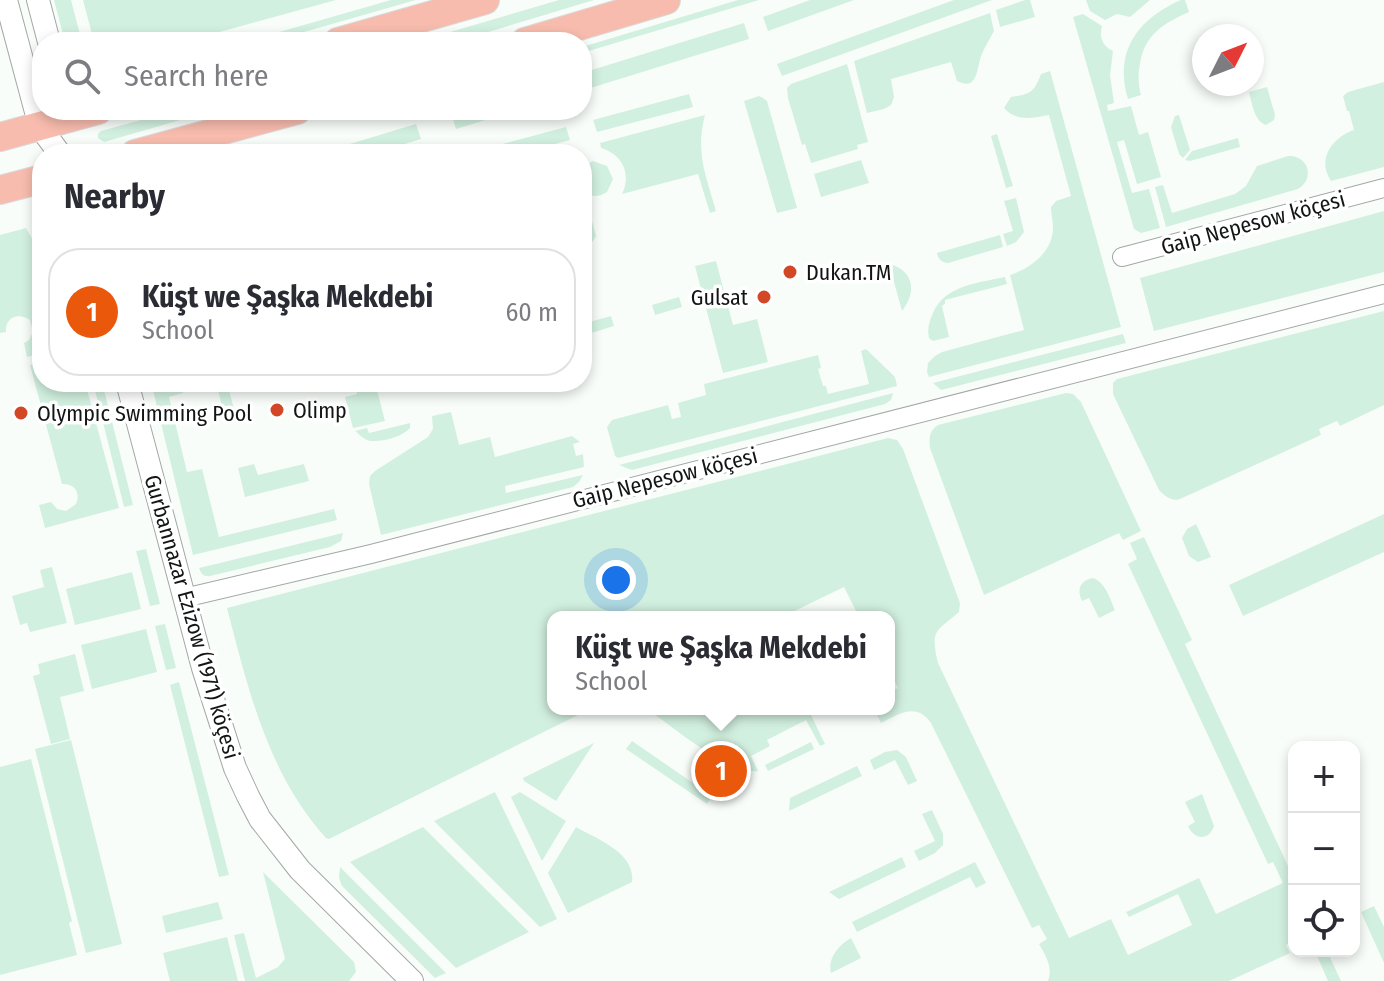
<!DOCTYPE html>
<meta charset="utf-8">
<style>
body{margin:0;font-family:"Fira Sans Condensed",sans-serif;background:#f2f2f3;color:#2b2b33}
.controls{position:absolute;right:24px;bottom:24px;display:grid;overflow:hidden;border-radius:16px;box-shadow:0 4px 12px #0003}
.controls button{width:72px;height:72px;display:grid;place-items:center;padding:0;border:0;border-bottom:2px solid #e1e1e2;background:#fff;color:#2b2b33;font:40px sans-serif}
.compass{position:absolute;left:1192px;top:24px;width:72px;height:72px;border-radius:50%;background:#fff;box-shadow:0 4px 12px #0003;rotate:48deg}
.you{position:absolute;left:616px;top:580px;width:28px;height:28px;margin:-20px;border:6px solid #fff;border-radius:50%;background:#1a73e8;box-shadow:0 0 0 12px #1a73e833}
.badge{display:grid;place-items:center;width:52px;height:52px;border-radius:50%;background:#ea580c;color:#fff;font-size:26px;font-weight:700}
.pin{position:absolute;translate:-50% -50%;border:4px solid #fff;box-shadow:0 2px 8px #0006}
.popup{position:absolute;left:547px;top:611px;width:348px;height:104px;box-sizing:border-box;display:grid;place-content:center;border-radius:16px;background:#fff;filter:drop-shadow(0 2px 6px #0005);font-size:26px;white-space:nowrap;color:#7c7c81}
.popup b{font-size:30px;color:#2b2b33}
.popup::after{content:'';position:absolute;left:50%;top:100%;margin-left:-16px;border:16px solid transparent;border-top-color:#fff}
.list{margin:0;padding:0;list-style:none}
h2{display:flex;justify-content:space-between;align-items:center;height:104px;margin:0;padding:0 32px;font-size:34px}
h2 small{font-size:26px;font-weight:400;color:#7c7c81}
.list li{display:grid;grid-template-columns:52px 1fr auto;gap:24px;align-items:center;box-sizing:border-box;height:128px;margin:0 16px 16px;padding:0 16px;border:2px solid #e1e1e2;border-radius:32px}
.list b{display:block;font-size:30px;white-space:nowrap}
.list p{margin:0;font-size:26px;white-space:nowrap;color:#7c7c81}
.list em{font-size:26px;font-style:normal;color:#7c7c81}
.icon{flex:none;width:44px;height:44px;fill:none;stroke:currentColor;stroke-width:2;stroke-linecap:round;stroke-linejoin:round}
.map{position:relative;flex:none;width:1384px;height:981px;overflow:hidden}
.search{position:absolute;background:#fff;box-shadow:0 4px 12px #0003;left:32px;top:32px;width:560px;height:88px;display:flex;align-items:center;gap:20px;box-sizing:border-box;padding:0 28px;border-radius:32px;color:#7c7c81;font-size:30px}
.panel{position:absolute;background:#fff;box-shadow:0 4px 12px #0003;left:32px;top:144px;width:560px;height:248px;border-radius:32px}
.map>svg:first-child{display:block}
.green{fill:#d2f0e0}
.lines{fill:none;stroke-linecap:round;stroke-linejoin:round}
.minor-casing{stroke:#a3a7a5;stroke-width:20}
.tertiary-casing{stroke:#a3a7a5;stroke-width:24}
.primary-casing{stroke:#d9dad9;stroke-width:30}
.minor{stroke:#fff;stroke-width:18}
.tertiary{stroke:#fff;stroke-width:22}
.primary{stroke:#f7bcad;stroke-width:28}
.poi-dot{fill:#d24827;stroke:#fff;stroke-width:3}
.labels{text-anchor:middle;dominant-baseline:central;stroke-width:7;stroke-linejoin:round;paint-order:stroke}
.street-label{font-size:22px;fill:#131514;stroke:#fff}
.poi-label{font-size:22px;fill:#131514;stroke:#fff;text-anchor:start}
</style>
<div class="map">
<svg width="1384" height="981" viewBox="0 0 1384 981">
<rect width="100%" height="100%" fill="#f8fdfa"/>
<path class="green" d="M54,0H71L82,42H65Z
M83,0H336L183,42H94Z
M391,0H416L269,42H244Z
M559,0H594L455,42H416Z
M738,0H759L582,53V47Z
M810,0H854L768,31L763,17Z
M954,0H992L782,76L777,64Z
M1025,0H1030L1035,17L1000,27L996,10Z
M1086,0H1150L1130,17L1117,14L1105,20L1090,11Z
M1181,0H1185L1189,12C1164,23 1144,35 1140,64C1138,75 1138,84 1141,95L1128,99C1113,51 1139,18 1181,0Z
M990,13L994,31C990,39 985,46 982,54C976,67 979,92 957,81L951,62L891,79L894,97L891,105L884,109L867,113L854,61Z
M1083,14L1102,26C1099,37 1102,46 1113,51L1110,75L1114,103L1107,105L1108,111L1131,106L1139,135L1148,132L1161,177L1137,184L1124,140L1117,142L1132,193L1149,189L1160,228L1141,233L1134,229L1073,17Z
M744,23L749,39L584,90L582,73Z
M847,64L868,142L857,145L858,149L811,163L805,144L802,145L788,98L787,88L791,84Z
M1050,71L1121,327L929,377L927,372L928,363L935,356L942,352L1024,330L1010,275C1031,268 1053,252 1053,227C1053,221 1051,214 1051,207L1056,201L1071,196L1049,115C1033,118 1016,122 1004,108L1011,97C1030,94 1034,93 1041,74Z
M1384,82V167L1331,181C1316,159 1333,137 1354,130L1349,111H1347L1343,96L1348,92Z
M1267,87L1275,115L1274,120L1266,125C1254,121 1252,103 1249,92Z
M689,94L693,107L597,132L593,120Z
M759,96L763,98L767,101L797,208L777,213L744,101Z
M177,110H215L104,142L98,138V134L101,131Z
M461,110H518L456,129L451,113Z
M705,115C695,153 706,175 716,211L710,213L698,174L622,194C632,174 622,154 601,148L600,143Z
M1179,115L1190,150L1183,158L1179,154L1171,127L1175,116Z
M416,124L421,139L372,154H336L343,146Z
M566,127L570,140L517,154H465Z
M997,134L1013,186L1006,188L991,136Z
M1238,138L1240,147L1190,161L1185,160L1192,151Z
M1288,156C1309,155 1315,179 1298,189L1166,227L1155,187L1163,185L1172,213L1235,194L1246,186L1257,166Z
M861,160L869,183L821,197L814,174Z
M593,161L607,166L613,179L607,192C598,198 589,197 582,190V167Z
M1016,198L1024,232L1016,242L1007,246L1003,234L1013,231L1004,201Z
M1384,211V272L1154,331L1140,278Z
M592,221L596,236L589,247L582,249V223Z
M26,228L42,256V353L27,357L24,343L29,340L33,332L30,320C18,312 5,317 6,332L0,333V235Z
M1000,235L1003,247L948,263C942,263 938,259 937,253Z
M716,261L733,325L757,319L768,362L723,373L695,266Z
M889,264C914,270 917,292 902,311Z
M1005,277L1007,284L945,300V304L942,306L949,337L933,341L929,338C927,329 929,322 933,313C945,285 978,283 1005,277Z
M679,297L682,307L655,315L652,305Z
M1384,311V405L1340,426L1337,421L1319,429L1321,435L1180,499C1173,502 1164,496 1159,490L1113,394V383L1117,379Z
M611,316L614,326L585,335L582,324Z
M1123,334L1126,343L941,390L933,383Z
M866,349L895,377L897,386L618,458L615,456L607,427L612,420L668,405L672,419L681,417L678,403L706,395L704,384L818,355L821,368L818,369L823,386H826L828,394L869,384L861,351Z
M42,362V382H85L119,508L45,528L39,505L51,502L57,509L66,511L76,504C81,492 74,483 62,484L30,365Z
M93,382H102L133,505L124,507Z
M151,382H181L183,393L169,397L187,472L202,469L219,537L334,509L337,520L193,555Z
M216,382H227L237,421L226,423Z
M354,382H375L385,421L353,428L345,397L357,394Z
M893,393L891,400L885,404L632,470L619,465Z
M1066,393L1073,394L1081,402L1141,531L1123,540L1119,533L984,595L930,448C929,438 929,431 938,425Z
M451,412L459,445L490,437L495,457L572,436L580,442L573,444L576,456L583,454L584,467L505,486L506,493L583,475L579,482L573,487L381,535L369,484L370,476L375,471L428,437L433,429L432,416Z
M410,423V428C403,436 384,442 372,441C365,441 360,435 355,431L367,428L369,433Z
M888,438L897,440L903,449L960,603L959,612C936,632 930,629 938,663L1069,938L1111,919L1128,955L1192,925L1178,894L1129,917L1126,912L1199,878L1216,914L1283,883L1273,862L1268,864L1128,564L1137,559L1130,543L1144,537L1192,640L1185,644L1294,879V941L1286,945L1290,953L1229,981H1048C1053,967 1046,956 1039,944L1047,939L1039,925L1032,928L931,723C916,702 900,714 881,723L874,709H889V693L898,688L889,670V617H859L844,587L782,617H553V709H585L586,711L329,839L326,838C268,774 248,689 227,608Z
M254,464L258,475L304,464L309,481L245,497L238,468Z
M1384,514V552L1243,616L1229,585Z
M1196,524L1211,557L1198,562L1189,556L1182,538L1187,529Z
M343,533L341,541L330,547L210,576C204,577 201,574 199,568Z
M146,549L160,604L150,606L136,551Z
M52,567L67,623L30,632L27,623L20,625L12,596L44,587L40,570Z
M132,572L141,609L75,625L66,589Z
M1093,578C1106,583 1110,599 1115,610L1099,618L1089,598L1082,601C1076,589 1081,580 1093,578Z
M165,624L176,668L166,670L155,626Z
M146,629L157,672L92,689L81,645Z
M75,654L84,691L60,697L70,739L51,744L33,676L40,674L38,664Z
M179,682L229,875L219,877L170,685Z
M664,709H808L825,744L820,746L806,720L767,740L770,746L751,756L758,771C730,775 678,731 654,714Z
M71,740L122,944L86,953L35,749Z
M632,741L712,796L707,804L626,749Z
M811,742L814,749L768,771L765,765Z
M594,743L556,801L524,781L523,778Z
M897,750L906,757L917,781L908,785L895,760L874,770L870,760L885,752Z
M31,759L72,921L69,923L77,955L0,975V767Z
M857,766L862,776L789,811L790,798Z
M495,792L557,919L540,927L434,821Z
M520,792L566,821L542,861L511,797Z
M1202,794L1214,826C1209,841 1194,840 1188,826L1195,822L1185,802Z
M932,810L943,834V845L935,853L919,861L914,851L935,841L922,814Z
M423,827L529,932L456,968L350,862Z
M576,827C597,839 636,853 632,882L568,913L548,873Z
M902,857L906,867L839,899L829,892Z
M975,862L986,883L976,888L970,877L857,932L852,922Z
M340,867L446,973L435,978L342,886L339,878Z
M263,872L354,962L356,972L349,981H245L234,935L244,933L256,978L278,967L285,959Z
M218,902L223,919L166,933L162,916Z
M1374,906L1384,927V963L1361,912Z
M227,937L238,981H170L163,953Z
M851,938L861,958L831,973C827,958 839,945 851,938Z
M1315,951H1327L1341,981H1328Z"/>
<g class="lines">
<defs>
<path id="minor" d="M1122,257L1384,188
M184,598L371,554L1384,294"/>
<path id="tertiary" d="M6,0L40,127L60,154
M38,0L49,42
M127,382L203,668L235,768L248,796L260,819L300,870L412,981"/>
<path id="primary" d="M338,42L485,0
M525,42L666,0
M0,137L98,110
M135,154L297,110
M0,190L42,179"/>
</defs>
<use href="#minor" class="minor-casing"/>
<use href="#tertiary" class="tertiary-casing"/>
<use href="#primary" class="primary-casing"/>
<use href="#minor" class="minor"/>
<use href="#tertiary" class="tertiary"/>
<use href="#primary" class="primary"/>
</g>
<g class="poi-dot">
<circle cx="790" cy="272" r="8"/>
<circle cx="764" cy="297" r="8"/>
<circle cx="277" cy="410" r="8"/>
<circle cx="21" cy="413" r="8"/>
</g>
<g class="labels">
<g class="street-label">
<text transform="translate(1253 223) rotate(-15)">Gaip Nepesow köçesi</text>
<text transform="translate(665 478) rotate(-14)">Gaip Nepesow köçesi</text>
<text transform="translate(192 617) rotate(74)">Gurbannazar Ezizow (1971) köçesi</text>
</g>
<g class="poi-label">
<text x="806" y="272">Dukan.TM</text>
<text x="748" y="297" text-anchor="end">Gulsat</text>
<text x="293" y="410">Olimp</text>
<text x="37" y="413">Olympic Swimming Pool</text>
</g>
</g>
</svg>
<div class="controls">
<button>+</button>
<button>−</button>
<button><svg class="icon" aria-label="locate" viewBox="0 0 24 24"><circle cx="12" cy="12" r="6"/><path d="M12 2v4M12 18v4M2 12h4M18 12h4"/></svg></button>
</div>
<svg class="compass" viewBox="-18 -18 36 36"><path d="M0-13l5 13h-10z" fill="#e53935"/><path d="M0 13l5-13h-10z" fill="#7c7c81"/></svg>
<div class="you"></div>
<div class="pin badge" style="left:721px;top:771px">1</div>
<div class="popup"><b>Küşt we Şaşka Mekdebi</b>School</div>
<div class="search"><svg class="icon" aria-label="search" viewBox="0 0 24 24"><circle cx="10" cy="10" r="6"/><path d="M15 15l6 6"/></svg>Search here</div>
<section class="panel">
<h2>Nearby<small></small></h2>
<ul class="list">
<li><span class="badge">1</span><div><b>Küşt we Şaşka Mekdebi</b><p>School</p></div><em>60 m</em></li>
</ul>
</section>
</div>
